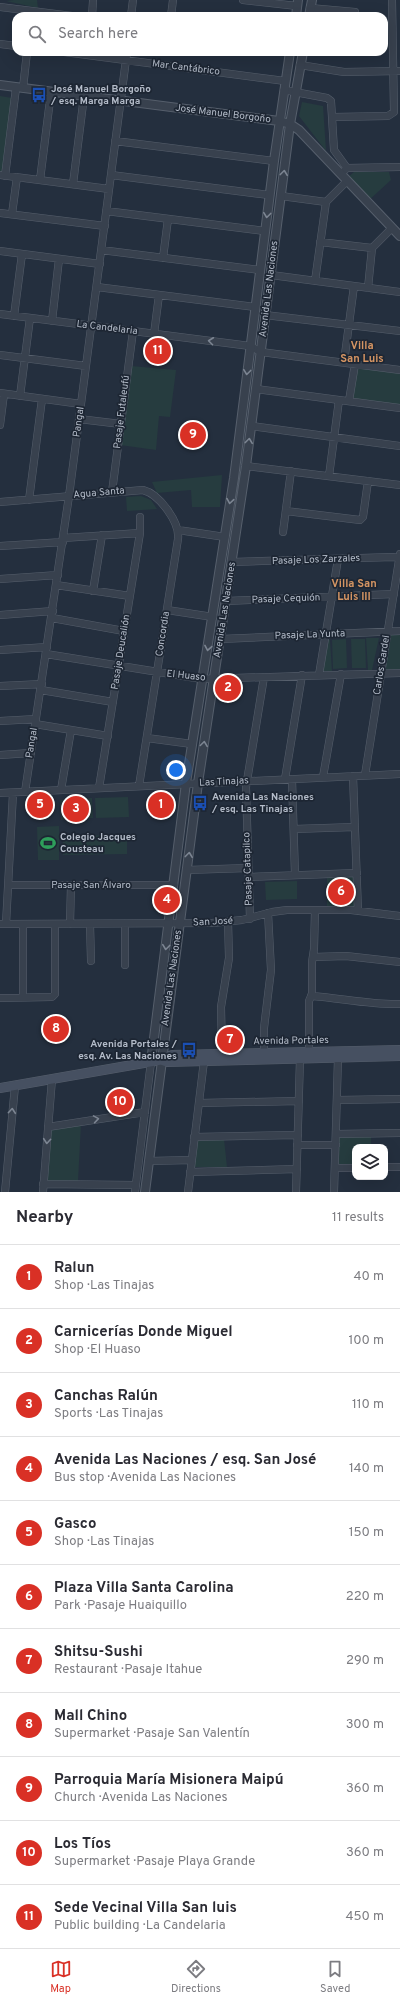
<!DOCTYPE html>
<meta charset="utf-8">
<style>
body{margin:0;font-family:Overpass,sans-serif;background:#f2f2f3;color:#2b2b33}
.controls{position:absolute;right:12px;bottom:12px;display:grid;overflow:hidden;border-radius:8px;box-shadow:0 4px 16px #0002}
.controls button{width:36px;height:36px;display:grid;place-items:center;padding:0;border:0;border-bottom:1px solid #e1e1e2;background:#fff;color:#2b2b33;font:20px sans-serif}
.you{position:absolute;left:176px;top:770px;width:14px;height:14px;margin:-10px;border:3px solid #fff;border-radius:50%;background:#1a73e8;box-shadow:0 0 0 6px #1a73e833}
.badge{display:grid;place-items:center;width:26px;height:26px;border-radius:50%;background:#d93025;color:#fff;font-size:13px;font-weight:700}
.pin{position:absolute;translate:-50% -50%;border:2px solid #fff;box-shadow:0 1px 4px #0006}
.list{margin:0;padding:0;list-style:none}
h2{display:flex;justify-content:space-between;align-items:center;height:52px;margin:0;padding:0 16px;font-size:17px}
h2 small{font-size:13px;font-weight:400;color:#7c7c81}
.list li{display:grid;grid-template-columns:26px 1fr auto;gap:12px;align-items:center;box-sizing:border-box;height:64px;padding:0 16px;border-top:1px solid #e1e1e2}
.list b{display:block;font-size:15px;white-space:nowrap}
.list p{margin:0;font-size:13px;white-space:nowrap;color:#7c7c81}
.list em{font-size:13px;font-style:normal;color:#7c7c81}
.icon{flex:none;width:22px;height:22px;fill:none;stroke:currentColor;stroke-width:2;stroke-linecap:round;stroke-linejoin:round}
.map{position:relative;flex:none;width:400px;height:1192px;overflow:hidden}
.search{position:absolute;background:#fff;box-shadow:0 4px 16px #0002;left:12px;right:12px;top:12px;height:44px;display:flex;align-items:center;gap:10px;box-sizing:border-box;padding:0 14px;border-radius:12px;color:#7c7c81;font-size:15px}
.sheet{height:756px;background:#fff}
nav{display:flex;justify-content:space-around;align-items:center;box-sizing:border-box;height:56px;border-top:1px solid #e1e1e2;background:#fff;font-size:11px;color:#7c7c81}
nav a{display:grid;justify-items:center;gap:2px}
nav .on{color:#d93025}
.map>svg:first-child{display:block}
.green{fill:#263c3f}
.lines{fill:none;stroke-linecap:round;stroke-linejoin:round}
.minor-casing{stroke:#565f6c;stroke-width:8}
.tertiary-casing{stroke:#565f6c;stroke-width:10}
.secondary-casing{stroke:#565f6c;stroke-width:10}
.minor{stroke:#38414e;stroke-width:7}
.tertiary{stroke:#38414e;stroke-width:8}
.secondary{stroke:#465061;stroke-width:9}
.oneway{stroke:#7c8592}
.labels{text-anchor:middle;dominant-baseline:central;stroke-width:3.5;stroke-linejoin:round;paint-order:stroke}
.street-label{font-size:10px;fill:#b4bcc9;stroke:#1d2633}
.poi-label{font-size:10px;font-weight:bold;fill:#b4bcc9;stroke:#1d2633;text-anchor:start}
.neighbourhood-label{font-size:11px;font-weight:bold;fill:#d59563;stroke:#1d2633}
</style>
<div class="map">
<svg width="400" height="1192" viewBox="0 0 400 1192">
<rect width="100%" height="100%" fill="#242f3e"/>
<path class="green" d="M14,0H37L38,8L6,1Z
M0,96L12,98L3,172H0Z
M302,102L323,106L326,151L299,116Z
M354,172H389L391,180L368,201L347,178Z
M131,366L176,370L170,417L159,416L156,450L120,445Z
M357,367L400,372V406L352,399Z
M222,475L220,507H192L191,490L157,493L152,482Z
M141,496L151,500L157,509L127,511L126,497Z
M400,634V669L384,670L390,635Z
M366,638H379L372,670H368Z
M346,639L347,668L333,669L332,640Z
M351,639H365L366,668H352Z
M327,640H330L332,671H322Z
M128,797L129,817L96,818L95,798Z
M92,798L93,818L61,820L60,800Z
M59,826V860H38L37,827Z
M127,835V854L63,855V836Z
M354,877L356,908H327V878Z
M297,881V899L266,900L265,882Z
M81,1124L78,1181H45L50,1128Z
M337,1137H371V1147H355V1165H338Z
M224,1139L227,1167H193L196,1140Z"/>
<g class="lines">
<defs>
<path id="minor" d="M243,0L297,6
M0,7L72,16
M310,8L355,12
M92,16L93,1
M131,16L133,0
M171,16L173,0
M0,44L16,46
M64,52L285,81
M300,65L344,72L400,71
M23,88L27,52
M284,90L327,98L331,101L334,150L347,168
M333,117L388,116L394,112L392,0
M115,141L274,161
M345,170L347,168L400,167
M0,175L109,189
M111,175L269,195
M5,176L16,88
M40,180L51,92
M73,184L84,96
M281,196L326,202
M106,211L265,231
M0,213L105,226
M12,214L17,177
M320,242L372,248
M101,250L260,270
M0,251L100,264
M163,258L168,219
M271,275L400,292
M315,281L326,202L347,181
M97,287L255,307
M368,288L372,248L392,228
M0,314L250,346L261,352L400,370
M265,315L400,331
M14,316L22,254
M52,321L59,259
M154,334L159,295
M0,355L86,366
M344,362L354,286
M256,389L400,408
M0,393L81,404
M20,396L30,318
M349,401L355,364
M79,419L121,424
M0,425L4,394
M251,426L400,446
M246,466L400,485
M329,476L339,400
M112,492L133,331
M29,500L42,399
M0,502L143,490C159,494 180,522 178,539L139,786
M286,511L360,520L363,517L368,481
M178,530L225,537
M283,532L291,471
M63,538L140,533
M0,546L63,542
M232,562L393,557L400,558
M0,579L58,575
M56,585L130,596
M93,591L102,535
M226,601L394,594
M167,610L213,617
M0,615L53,611
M52,618L124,631
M221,639L400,631
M0,650L47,647
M46,654L202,679L400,673
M319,675L338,559
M0,686L42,684
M41,690L113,702
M0,721L36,719
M35,724L108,736
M147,738L192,744
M0,755L31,753
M365,775L400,554
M353,776L358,911
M323,777L341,674
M285,779L302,675
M292,779L295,875
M99,788L140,533V517
M61,790L71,730
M25,792L69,496L127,52
M0,793L400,774
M294,829L355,827
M187,870L248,868
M249,877L357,873
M8,885H174
M250,919L246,787L264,677
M0,924L212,923L242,920L272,912L287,910H351L400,916
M6,924L13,793
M23,924V997
M70,924L71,885
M90,924L91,961
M313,957L346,956L400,962
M125,965V924
M311,996C341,998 370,1005 400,1004
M0,998L52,997L55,994V924
M309,1052V1001L312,994V962L314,949L315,910
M264,1053V1028L271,970L268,913
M222,1054L221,1007L229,958L228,921
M337,1100L400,1099
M199,1103L299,1101
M48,1127L145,1112
M336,1134L400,1133
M194,1137L298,1135
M297,1145H336
M149,1161L192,1160
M385,1167H400
M335,1168H355
M190,1172L297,1169
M43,1184L136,1185
M5,1192L15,1086
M43,1192L52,1079
M135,1192L151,1062
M188,1192L204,1061
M296,1192L300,1059
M334,1192L338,1058"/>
<path id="tertiary" d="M296,16L298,0
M309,16L312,0
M0,85L279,121L290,124L299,130L400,236
M151,1062L186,783L234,478L274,161L290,52
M145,1192L198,783L246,466L290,124L303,52"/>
<path id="secondary" d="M161,1060L167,1062L400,1056
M0,1088L161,1060L172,1055L400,1050"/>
</defs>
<use href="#minor" class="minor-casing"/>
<use href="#tertiary" class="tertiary-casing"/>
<use href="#secondary" class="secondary-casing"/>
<use href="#minor" class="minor"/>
<use href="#tertiary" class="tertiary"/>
<use href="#secondary" class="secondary"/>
</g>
<defs><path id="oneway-chevron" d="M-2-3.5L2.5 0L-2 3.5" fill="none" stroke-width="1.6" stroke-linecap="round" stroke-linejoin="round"/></defs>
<g class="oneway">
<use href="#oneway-chevron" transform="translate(284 173) rotate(-83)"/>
<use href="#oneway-chevron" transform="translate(267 215) rotate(97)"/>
<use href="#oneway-chevron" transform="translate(211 341) rotate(-173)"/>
<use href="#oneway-chevron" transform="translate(247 372) rotate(97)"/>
<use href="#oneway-chevron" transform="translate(249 441) rotate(-83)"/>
<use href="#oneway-chevron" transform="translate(230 501) rotate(99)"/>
<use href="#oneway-chevron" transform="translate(208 648) rotate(100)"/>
<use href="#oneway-chevron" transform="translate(204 744) rotate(-82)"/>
<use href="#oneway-chevron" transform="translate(189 855) rotate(-83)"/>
<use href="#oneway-chevron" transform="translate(166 947) rotate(97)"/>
<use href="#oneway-chevron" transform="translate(12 1111) rotate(-85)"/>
<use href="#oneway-chevron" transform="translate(96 1119) rotate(-9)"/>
<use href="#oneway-chevron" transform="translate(47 1141) rotate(95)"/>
</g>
<defs>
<symbol id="bus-bare" viewBox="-9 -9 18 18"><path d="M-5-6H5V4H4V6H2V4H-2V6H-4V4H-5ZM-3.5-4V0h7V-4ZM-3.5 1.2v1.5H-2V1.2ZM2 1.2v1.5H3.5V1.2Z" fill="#1a4fb4" stroke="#1d2633" stroke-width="2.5" paint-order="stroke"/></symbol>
<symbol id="stadium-bare" viewBox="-9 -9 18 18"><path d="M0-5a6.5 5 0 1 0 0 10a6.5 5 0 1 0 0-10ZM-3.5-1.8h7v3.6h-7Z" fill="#2e9e5b" stroke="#1d2633" stroke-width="2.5" paint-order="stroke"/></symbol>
</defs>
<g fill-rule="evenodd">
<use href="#bus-bare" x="28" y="84" width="22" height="22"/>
<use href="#bus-bare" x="189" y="792" width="22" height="22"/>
<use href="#stadium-bare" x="37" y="832" width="22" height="22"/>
<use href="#bus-bare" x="178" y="1039" width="22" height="22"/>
</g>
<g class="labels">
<g class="street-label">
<text transform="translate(186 68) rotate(7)">Mar Cantábrico</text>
<text transform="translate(223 114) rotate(7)">José Manuel Borgoño</text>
<text transform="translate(269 289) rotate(-83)">Avenida Las Naciones</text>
<text transform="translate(107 328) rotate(7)">La Candelaria</text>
<text transform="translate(122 412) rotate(-83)">Pasaje Futaleufú</text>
<text transform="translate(79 422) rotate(-82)">Pangal</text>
<text transform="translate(99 493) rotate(-5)">Agua Santa</text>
<text transform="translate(316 560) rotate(-2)">Pasaje Los Zarzales</text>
<text transform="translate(286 599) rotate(-2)">Pasaje Cequión</text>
<text transform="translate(225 610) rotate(-81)">Avenida Las Naciones</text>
<text transform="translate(163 634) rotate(-81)">Concordia</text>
<text transform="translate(310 635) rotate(-2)">Pasaje La Yunta</text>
<text transform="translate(121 652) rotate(-81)">Pasaje Deucalión</text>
<text transform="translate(382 665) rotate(-81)">Carlos Gardel</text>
<text transform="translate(186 676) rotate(6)">El Huaso</text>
<text transform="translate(32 743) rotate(-81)">Pangal</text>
<text transform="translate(224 782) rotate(-3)">Las Tinajas</text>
<text transform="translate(248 869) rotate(-92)">Pasaje Catapilco</text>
<text x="91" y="885">Pasaje San Álvaro</text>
<text transform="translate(213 922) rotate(-3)">San José</text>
<text transform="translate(172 978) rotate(-82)">Avenida Las Naciones</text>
<text transform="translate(291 1041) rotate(-1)">Avenida Portales</text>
</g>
<g class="poi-label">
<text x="51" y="89">José Manuel Borgoño<tspan x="51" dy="12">/ esq. Marga Marga</tspan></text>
<text x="212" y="797">Avenida Las Naciones<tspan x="212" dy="12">/ esq. Las Tinajas</tspan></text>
<text x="60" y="837">Colegio Jacques<tspan x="60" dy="12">Cousteau</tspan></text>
<text x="177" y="1044" text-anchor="end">Avenida Portales /<tspan x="177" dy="12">esq. Av. Las Naciones</tspan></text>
</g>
<g class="neighbourhood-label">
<text x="362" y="346">Villa<tspan x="362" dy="13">San Luis</tspan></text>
<text x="354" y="584">Villa San<tspan x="354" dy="13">Luis III</tspan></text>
</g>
</g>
</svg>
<div class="controls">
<button><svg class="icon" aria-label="layers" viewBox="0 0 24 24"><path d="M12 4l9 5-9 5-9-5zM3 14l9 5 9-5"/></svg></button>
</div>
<div class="you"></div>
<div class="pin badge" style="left:161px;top:805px">1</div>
<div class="pin badge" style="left:228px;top:688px">2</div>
<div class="pin badge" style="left:76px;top:809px">3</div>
<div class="pin badge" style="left:167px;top:900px">4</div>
<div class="pin badge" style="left:40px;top:805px">5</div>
<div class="pin badge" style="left:341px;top:892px">6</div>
<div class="pin badge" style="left:230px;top:1040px">7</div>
<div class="pin badge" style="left:56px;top:1029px">8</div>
<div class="pin badge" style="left:193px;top:435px">9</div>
<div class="pin badge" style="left:120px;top:1102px">10</div>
<div class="pin badge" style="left:158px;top:351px">11</div>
<div class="search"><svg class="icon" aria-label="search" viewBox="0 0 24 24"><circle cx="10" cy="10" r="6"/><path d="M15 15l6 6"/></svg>Search here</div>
</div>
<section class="sheet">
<h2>Nearby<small>11 results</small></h2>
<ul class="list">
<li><span class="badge">1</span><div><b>Ralun</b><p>Shop · Las Tinajas</p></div><em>40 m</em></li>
<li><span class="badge">2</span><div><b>Carnicerías Donde Miguel</b><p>Shop · El Huaso</p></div><em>100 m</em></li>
<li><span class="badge">3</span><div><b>Canchas Ralún</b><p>Sports · Las Tinajas</p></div><em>110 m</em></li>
<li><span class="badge">4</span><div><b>Avenida Las Naciones / esq. San José</b><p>Bus stop · Avenida Las Naciones</p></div><em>140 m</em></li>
<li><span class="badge">5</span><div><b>Gasco</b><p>Shop · Las Tinajas</p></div><em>150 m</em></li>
<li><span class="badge">6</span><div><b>Plaza Villa Santa Carolina</b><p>Park · Pasaje Huaiquillo</p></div><em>220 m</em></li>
<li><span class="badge">7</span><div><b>Shitsu-Sushi</b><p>Restaurant · Pasaje Itahue</p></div><em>290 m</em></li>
<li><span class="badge">8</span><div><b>Mall Chino</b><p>Supermarket · Pasaje San Valentín</p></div><em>300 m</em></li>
<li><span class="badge">9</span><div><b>Parroquia María Misionera Maipú</b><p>Church · Avenida Las Naciones</p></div><em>360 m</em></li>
<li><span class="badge">10</span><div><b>Los Tíos</b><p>Supermarket · Pasaje Playa Grande</p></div><em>360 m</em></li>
<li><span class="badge">11</span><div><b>Sede Vecinal Villa San luis</b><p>Public building · La Candelaria</p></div><em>450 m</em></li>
</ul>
</section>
<nav>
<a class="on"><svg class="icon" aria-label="map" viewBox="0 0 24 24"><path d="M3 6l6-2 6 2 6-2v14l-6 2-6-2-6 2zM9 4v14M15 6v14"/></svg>Map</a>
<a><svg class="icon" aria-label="directions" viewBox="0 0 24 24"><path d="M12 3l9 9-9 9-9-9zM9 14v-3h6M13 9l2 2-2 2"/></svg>Directions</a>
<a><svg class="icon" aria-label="saved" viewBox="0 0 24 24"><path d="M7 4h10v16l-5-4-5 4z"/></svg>Saved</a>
</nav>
